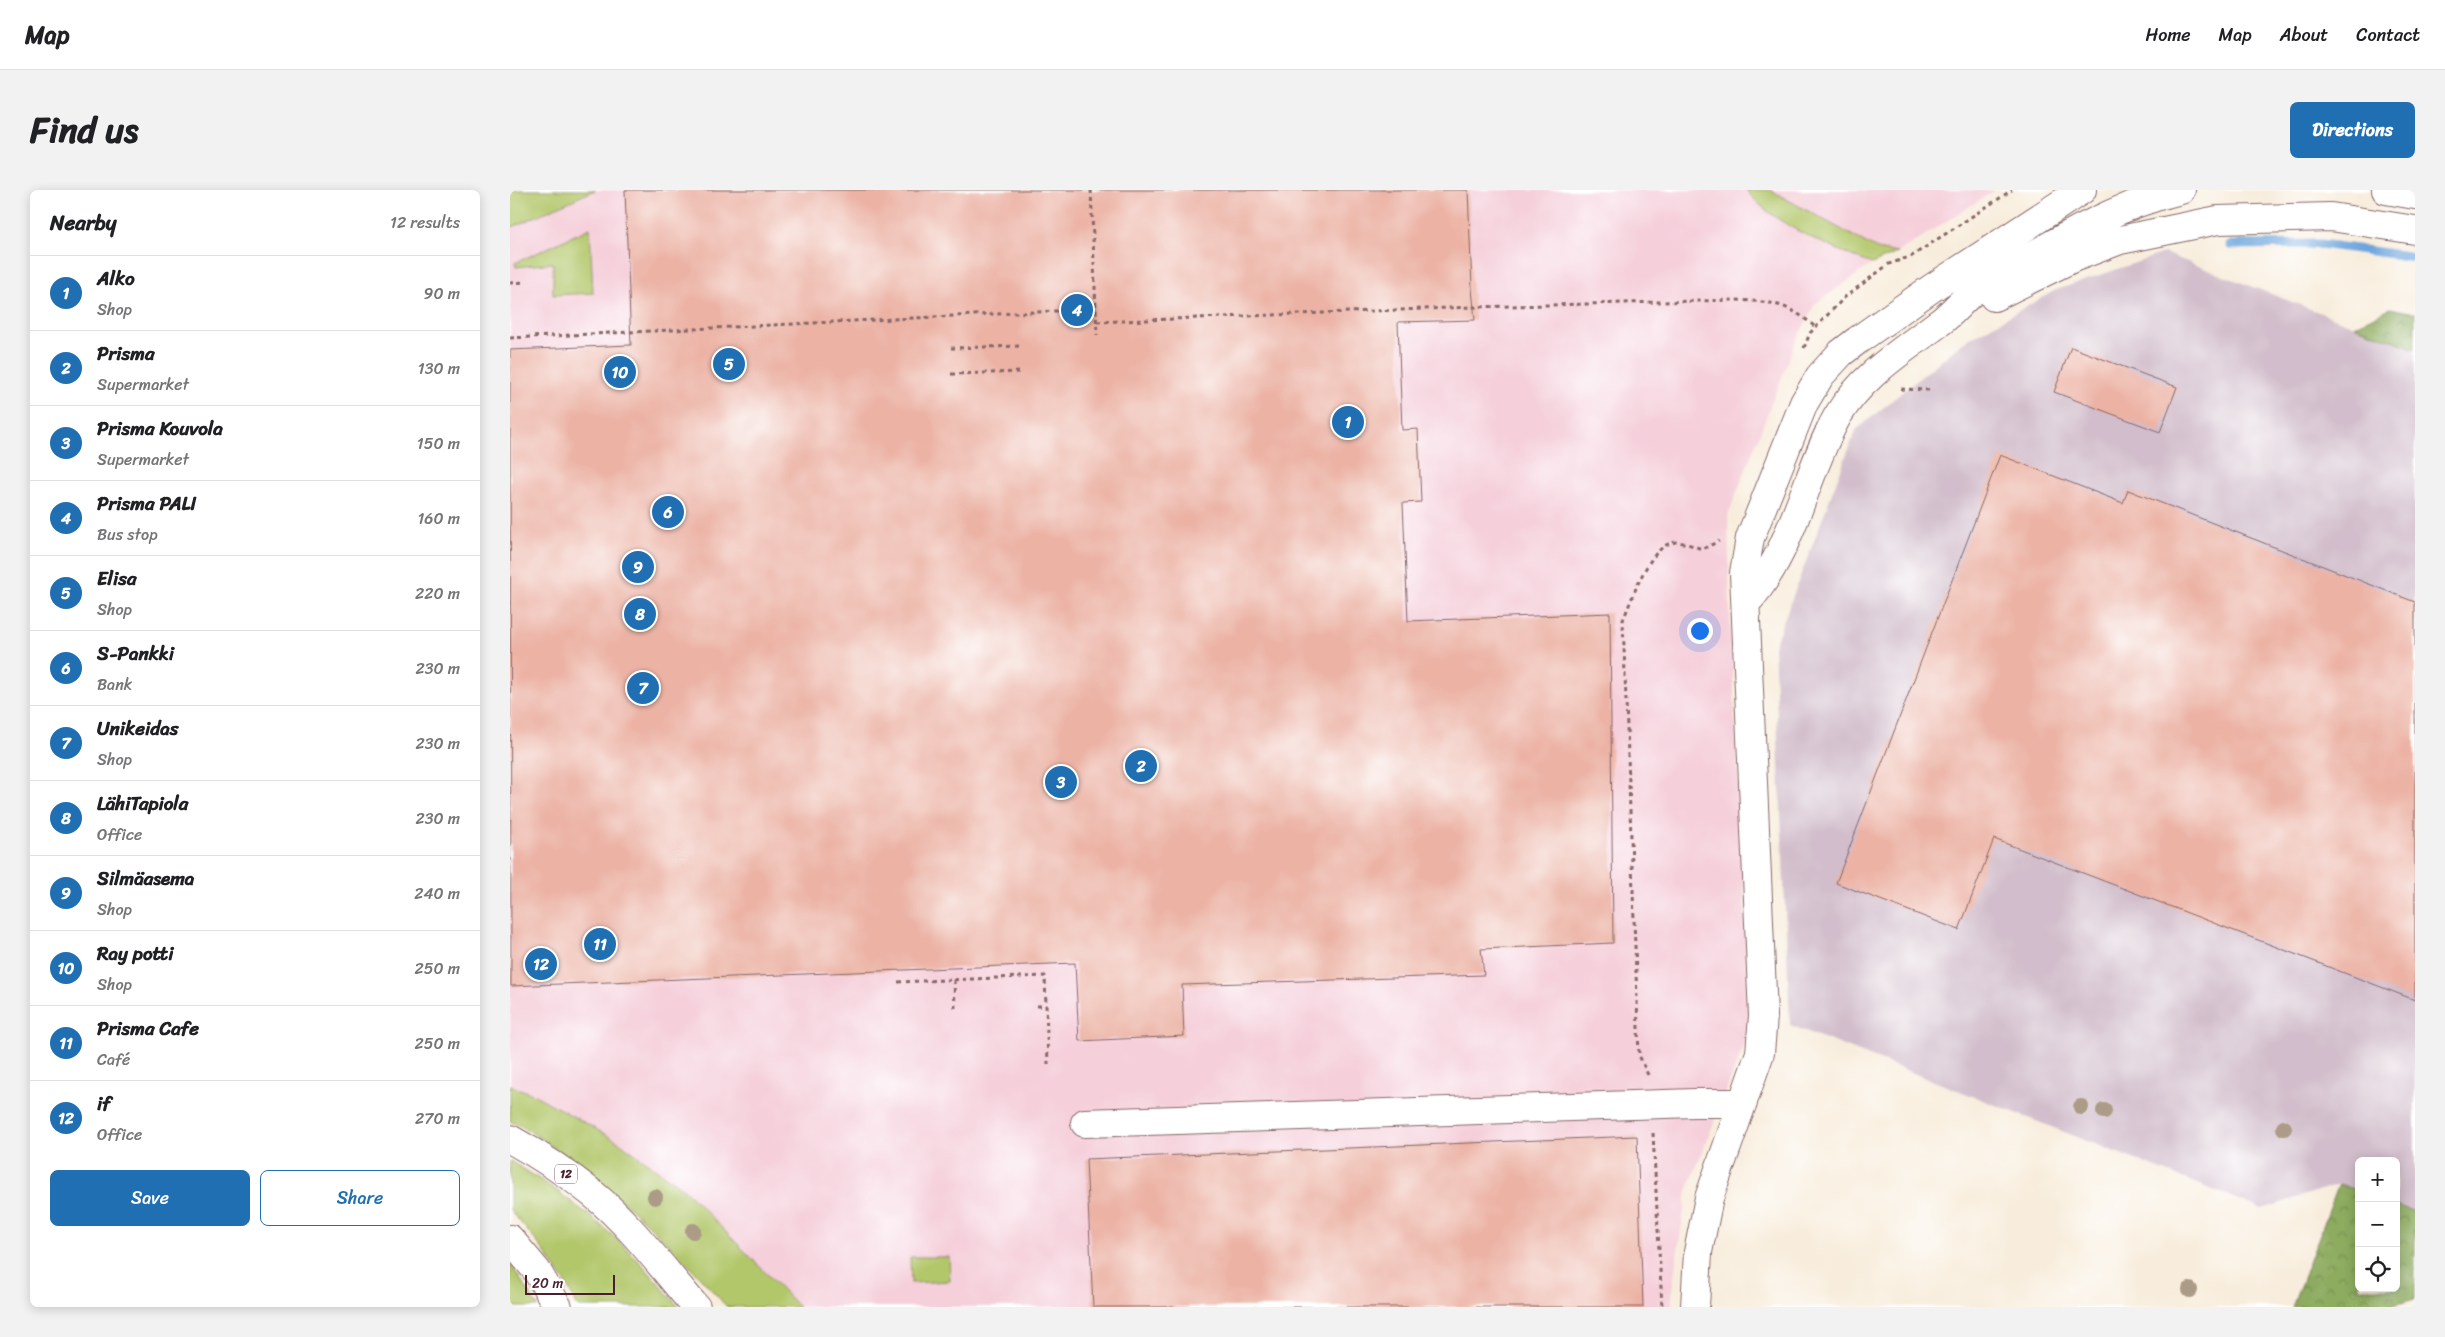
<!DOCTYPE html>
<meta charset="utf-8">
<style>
body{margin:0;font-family:Sriracha,sans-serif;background:#f2f2f2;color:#202124}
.controls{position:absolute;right:15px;bottom:15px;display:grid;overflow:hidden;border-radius:8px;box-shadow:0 2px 12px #0003}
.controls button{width:45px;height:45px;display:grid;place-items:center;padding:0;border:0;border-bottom:1px solid #e0e0e0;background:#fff;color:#202124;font:25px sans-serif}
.scale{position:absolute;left:15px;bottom:12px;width:90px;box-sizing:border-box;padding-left:5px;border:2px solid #4a1f2b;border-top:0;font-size:14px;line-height:18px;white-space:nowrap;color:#4a1f2b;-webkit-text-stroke:4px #fff;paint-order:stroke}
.you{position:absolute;left:1189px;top:440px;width:18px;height:18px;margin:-12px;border:4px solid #fff;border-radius:50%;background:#1a73e8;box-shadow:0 0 0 8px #1a73e833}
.badge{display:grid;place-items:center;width:32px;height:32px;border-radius:50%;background:#1f6fb2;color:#fff;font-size:16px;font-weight:700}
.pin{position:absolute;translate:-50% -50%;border:2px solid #fff;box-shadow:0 1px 5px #0006}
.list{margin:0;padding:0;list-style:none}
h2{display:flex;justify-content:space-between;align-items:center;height:65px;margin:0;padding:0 20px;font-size:21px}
h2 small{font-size:16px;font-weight:400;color:#757577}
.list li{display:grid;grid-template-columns:32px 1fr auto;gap:15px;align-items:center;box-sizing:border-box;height:75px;padding:0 20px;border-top:1px solid #e0e0e0}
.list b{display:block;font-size:19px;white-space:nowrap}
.list p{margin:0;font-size:16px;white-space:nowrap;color:#757577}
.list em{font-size:16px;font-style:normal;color:#757577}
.actions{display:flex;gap:10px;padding:15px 20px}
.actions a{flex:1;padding:11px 0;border:1px solid #1f6fb2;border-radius:8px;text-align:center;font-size:18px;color:#1f6fb2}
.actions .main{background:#1f6fb2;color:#fff}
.icon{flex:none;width:28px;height:28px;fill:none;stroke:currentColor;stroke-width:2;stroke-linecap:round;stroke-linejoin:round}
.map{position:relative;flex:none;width:1905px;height:1117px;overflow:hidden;border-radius:8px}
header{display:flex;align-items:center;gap:30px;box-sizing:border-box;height:70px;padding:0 25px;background:#fff;border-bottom:1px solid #e0e0e0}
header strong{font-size:24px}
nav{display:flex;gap:28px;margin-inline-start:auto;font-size:18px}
.intro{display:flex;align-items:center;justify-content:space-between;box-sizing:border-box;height:120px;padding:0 30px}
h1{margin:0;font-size:35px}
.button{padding:12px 22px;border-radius:8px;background:#1f6fb2;color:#fff;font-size:18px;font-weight:700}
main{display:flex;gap:30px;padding:0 30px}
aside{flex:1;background:#fff;border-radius:8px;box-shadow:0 2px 12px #0003}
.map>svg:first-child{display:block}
.built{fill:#f5cfda}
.industrial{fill:#d1bdcb}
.green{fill:#b2c76b;stroke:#7e734b}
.forest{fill:url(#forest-crowns);stroke:#6c6645}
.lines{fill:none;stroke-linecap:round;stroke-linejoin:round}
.stream{stroke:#6da6dd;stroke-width:9}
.building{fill:#ecb3a5}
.minor-casing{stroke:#876769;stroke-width:30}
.highway-casing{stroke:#876769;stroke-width:30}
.path{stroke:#876769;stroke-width:3;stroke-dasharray:4 4;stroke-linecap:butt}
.minor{stroke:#fff;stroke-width:28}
.highway{stroke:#fff;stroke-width:28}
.tree{fill:#ac9c87}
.labels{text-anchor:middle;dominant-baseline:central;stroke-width:4;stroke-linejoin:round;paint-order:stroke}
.shield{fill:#fff;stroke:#80626b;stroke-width:1}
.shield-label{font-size:12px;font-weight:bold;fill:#4a1f2b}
</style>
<header>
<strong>Map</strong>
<nav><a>Home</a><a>Map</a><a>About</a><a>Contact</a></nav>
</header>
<div class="intro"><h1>Find us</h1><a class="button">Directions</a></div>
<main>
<aside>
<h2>Nearby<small>12 results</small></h2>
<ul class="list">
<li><span class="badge">1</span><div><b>Alko</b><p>Shop</p></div><em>90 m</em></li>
<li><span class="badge">2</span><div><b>Prisma</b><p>Supermarket</p></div><em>130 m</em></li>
<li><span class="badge">3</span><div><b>Prisma Kouvola</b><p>Supermarket</p></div><em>150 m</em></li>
<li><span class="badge">4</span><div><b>Prisma PALI</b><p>Bus stop</p></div><em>160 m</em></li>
<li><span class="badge">5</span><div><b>Elisa</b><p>Shop</p></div><em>220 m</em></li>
<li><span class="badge">6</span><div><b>S-Pankki</b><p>Bank</p></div><em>230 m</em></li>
<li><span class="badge">7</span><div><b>Unikeidas</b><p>Shop</p></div><em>230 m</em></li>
<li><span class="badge">8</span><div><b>LähiTapiola</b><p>Office</p></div><em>230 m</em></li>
<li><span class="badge">9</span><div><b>Silmäasema</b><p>Shop</p></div><em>240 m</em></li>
<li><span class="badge">10</span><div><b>Ray potti</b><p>Shop</p></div><em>250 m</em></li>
<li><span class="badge">11</span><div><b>Prisma Cafe</b><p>Café</p></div><em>250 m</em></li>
<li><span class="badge">12</span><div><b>if</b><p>Office</p></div><em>270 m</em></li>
</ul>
<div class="actions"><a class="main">Save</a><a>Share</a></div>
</aside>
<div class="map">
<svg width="1905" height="1117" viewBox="0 0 1905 1117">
<defs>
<pattern id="forest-crowns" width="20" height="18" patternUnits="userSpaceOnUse" patternTransform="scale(1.25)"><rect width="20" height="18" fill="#8dac5f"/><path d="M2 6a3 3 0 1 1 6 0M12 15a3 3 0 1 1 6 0" fill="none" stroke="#758b4f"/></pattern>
</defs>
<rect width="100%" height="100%" fill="#fff"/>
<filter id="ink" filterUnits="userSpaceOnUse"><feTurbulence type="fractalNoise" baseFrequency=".02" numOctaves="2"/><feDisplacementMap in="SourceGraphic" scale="10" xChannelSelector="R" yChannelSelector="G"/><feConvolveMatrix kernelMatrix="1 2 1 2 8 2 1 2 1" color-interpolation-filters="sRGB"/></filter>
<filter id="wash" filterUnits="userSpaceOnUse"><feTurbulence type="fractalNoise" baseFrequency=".0096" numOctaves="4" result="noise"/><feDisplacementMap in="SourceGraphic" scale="20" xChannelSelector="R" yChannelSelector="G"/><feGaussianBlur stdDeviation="1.12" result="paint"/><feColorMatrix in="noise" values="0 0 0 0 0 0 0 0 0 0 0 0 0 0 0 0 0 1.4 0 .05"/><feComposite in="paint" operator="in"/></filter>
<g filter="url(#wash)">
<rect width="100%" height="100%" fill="#f8eddc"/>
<path class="built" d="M0,0H1485L1387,63L1362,74L1305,114L1285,153L1218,325L1220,426L1241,838L1177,1001L1162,1100V1117H289L176,1001L109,952L25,905L0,895Z"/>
<path class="industrial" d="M1654,63L1905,159V1022L1886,1015V971H1849V1001L1829,994L1752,1019L1280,835L1264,456L1346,240L1455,151L1544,101Z"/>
<path class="green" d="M0,0H85L0,38Z
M1236,0H1260L1367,59L1387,63L1362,74L1351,70C1311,52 1264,35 1236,0Z
M80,38L83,103L43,105V73L6,77L5,73Z
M0,895L25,905L109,952L176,1001L289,1117H217C169,1063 117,1010 58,968C40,955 21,940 0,931Z
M0,971C45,997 86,1028 123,1065C139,1081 154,1100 169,1117H68L55,1092L31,1057L0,1020Z
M400,1067H439L440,1091L401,1093Z
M0,1073L28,1117H0Z"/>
<path class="forest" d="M1880,118L1905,123V159L1844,136Z
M1829,994L1849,1001V1098H1886V1015L1905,1022V1109L1876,1117H1782Z"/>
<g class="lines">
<path class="stream" d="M1720,55L1811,54L1905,67"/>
</g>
<g id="blocks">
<path class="building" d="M115,0H958L962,98L965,130L888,132L892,240L908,239L911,312L893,313L898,431L1100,423L1103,753L971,759L974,785L672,795L674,846L569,851L565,773L1,796L0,160L121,155Z
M1561,157L1667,197L1650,242L1544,202Z
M1490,265L1613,313L1618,300L1905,412V810L1484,649L1449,740L1326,693Z
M1127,946L1133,1117H583L576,969Z"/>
</g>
</g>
<g filter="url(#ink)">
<use href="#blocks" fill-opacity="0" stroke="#876769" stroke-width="1"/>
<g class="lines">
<defs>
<path id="minor" d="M1876,0L1905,5
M1484,107L1563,68L1610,50L1708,30L1821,27L1905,40
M1236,413C1283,363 1294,286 1327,227C1351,186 1392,161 1429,133C1442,124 1452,110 1465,100C1478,90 1493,83 1507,75C1559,43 1612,14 1671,0
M575,933L1185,913H1233
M1185,1117L1188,1062L1199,1008L1250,863L1253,826L1234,383L1240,348L1294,213L1310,186L1331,163L1348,150L1422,98L1572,0"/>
<path id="highway" d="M0,949C29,965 57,983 83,1004C122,1036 153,1079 186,1117
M0,1049L27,1081L48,1117"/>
</defs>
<use href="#minor" class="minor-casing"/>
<use href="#highway" class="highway-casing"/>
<path class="path" d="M581,0L587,145
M0,93L16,92
M587,132L964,117L1225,110C1261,112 1277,112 1305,137
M0,148L586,119
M441,158L512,156
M1294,158L1300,143L1335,107L1379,74L1402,66L1502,0
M441,184L513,182
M1391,199L1420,200
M444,790L445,819
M388,792L535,786L538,874
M527,816H536
M1138,885L1129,865L1113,430C1123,407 1139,354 1166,352C1174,352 1185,357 1193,359L1209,351
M1143,943L1152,1117"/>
<use href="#minor" class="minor"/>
<use href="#highway" class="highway"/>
</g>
<g class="tree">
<circle cx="1571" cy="917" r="8"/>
<circle cx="1594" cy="921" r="8"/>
<circle cx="1774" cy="938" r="8"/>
<circle cx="145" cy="1007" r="8"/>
<circle cx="183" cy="1041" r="8"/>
<circle cx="1680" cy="1100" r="8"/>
</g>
</g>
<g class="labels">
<rect class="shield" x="45" y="974.5" width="22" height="19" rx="4"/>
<g class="shield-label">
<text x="56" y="984">12</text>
</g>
</g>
</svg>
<div class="controls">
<button>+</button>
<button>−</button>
<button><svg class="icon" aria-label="locate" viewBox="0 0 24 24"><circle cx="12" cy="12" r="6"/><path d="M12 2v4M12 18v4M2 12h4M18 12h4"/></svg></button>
</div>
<div class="scale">20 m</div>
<div class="you"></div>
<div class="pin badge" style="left:838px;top:232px">1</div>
<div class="pin badge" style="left:631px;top:576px">2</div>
<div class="pin badge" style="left:551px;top:592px">3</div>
<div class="pin badge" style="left:567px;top:120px">4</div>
<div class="pin badge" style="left:219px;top:174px">5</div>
<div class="pin badge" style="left:158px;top:322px">6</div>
<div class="pin badge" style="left:133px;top:498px">7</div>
<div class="pin badge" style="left:130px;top:424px">8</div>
<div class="pin badge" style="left:128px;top:377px">9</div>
<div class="pin badge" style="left:110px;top:182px">10</div>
<div class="pin badge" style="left:90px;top:754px">11</div>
<div class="pin badge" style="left:31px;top:774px">12</div>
</div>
</main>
